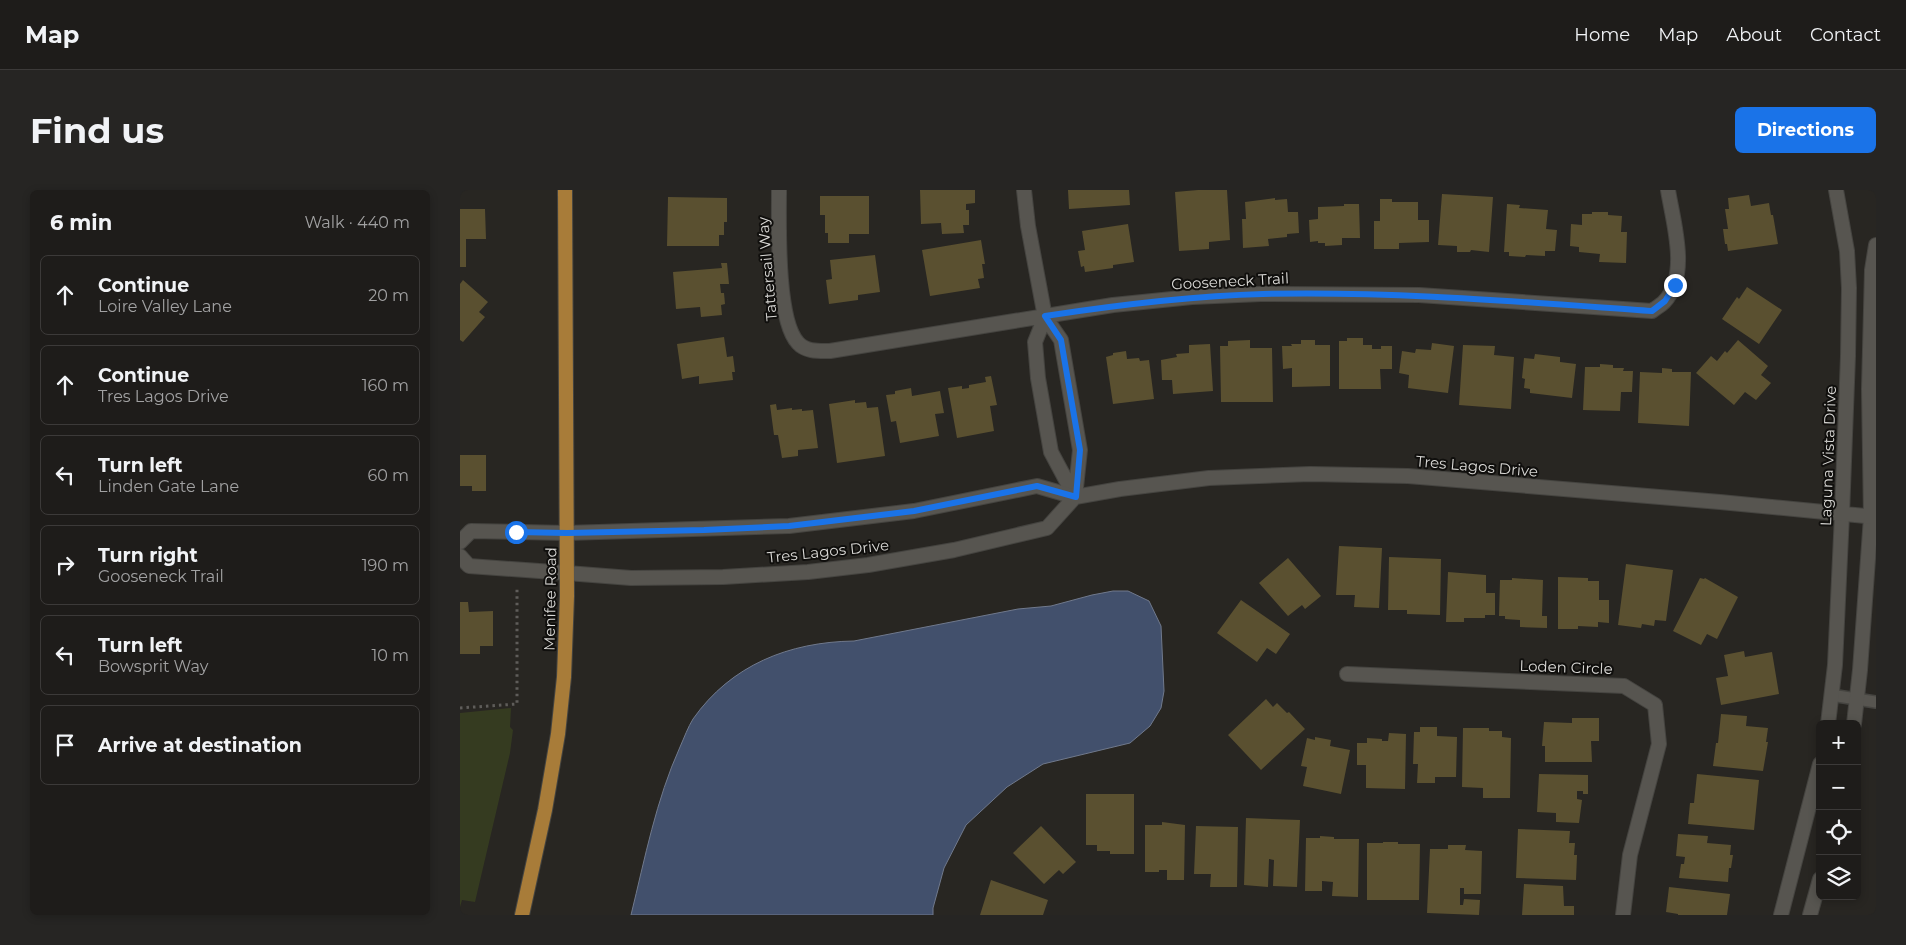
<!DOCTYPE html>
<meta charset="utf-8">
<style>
body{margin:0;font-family:Montserrat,sans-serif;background:#262523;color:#f1f3f6}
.controls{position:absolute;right:15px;bottom:15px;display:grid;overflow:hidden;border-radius:8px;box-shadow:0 2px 8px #0003}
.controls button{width:45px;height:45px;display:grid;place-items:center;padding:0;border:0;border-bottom:1px solid #3c3a39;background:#1e1c1a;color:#f1f3f6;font:25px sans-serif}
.stop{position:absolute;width:15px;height:15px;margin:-11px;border:4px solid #1a73e8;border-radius:50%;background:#fff}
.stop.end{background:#1a73e8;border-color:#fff;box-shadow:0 1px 5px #0008}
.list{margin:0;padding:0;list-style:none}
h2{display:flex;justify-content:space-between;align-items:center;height:65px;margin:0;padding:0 20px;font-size:21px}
h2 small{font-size:16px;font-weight:400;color:#a1a1a2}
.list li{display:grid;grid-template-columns:32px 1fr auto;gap:15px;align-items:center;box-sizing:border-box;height:80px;margin:0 10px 10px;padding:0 10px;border:1px solid #3c3a39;border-radius:8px}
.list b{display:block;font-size:19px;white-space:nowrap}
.list p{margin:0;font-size:16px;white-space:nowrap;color:#a1a1a2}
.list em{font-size:16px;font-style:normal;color:#a1a1a2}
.icon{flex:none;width:28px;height:28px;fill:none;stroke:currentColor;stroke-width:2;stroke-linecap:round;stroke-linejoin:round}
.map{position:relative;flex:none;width:1416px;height:725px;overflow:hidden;border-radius:8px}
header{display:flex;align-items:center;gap:30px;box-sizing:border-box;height:70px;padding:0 25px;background:#1e1c1a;border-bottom:1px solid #3c3a39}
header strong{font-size:24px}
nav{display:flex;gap:28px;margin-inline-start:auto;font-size:18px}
.intro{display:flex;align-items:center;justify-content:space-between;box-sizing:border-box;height:120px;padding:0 30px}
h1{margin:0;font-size:35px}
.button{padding:12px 22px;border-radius:8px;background:#1a73e8;color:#fff;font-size:18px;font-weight:700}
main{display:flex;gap:30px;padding:0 30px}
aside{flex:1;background:#1e1c1a;border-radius:8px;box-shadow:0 2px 8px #0003}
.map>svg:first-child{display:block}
.green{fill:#353b20}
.water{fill:#42506c;stroke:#70798c}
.building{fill:#5a5030}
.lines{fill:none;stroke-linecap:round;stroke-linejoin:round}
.service-casing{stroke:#454440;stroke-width:14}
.minor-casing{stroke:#454440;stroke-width:16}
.tertiary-casing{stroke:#454440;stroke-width:16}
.primary-casing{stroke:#454440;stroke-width:16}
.path{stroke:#5f5d5a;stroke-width:3;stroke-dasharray:2.5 4;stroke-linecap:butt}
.service{stroke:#575550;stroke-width:11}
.minor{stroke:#575550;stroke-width:14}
.tertiary{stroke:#575550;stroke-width:14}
.primary{stroke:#a87c39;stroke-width:14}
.route{stroke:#1a73e8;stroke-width:6}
.labels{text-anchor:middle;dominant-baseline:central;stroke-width:4;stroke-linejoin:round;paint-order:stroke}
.street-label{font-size:15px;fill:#dad9d6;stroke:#100f0d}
</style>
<header>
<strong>Map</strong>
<nav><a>Home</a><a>Map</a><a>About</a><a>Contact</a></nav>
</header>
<div class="intro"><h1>Find us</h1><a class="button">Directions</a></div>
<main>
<aside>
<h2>6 min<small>Walk · 440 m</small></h2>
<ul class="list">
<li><svg class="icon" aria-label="ahead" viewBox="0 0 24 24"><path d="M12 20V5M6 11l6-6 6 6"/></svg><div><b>Continue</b><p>Loire Valley Lane</p></div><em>20 m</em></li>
<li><svg class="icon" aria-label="ahead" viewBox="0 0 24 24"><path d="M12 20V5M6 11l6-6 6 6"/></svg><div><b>Continue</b><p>Tres Lagos Drive</p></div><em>160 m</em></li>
<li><svg class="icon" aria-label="left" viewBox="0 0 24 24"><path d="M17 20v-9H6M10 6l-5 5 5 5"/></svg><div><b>Turn left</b><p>Linden Gate Lane</p></div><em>60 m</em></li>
<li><svg class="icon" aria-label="right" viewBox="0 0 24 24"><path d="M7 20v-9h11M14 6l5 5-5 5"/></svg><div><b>Turn right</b><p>Gooseneck Trail</p></div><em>190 m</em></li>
<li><svg class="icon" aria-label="left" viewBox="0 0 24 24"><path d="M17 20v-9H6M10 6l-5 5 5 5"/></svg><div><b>Turn left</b><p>Bowsprit Way</p></div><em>10 m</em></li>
<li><svg class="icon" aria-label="arrive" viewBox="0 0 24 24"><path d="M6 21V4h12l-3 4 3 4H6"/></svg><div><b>Arrive at destination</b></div></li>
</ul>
</aside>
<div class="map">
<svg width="1416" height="725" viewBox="0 0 1416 725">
<rect width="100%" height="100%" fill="#282622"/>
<path class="green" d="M51,518L50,537L53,540L50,563L15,712L2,710L0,717V523Z"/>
<path class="water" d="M653,401H668L689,411L701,436L704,501L701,518L690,536L670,553L583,574L547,597L506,635L484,678L473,718V725H171C185,668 196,610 220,557C224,548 228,537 233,529C271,475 329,452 394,451L558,419L591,416L632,405Z"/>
<path class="building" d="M460,0H515V13L506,14V20H509V35H503L504,43L482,44L481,33L461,34Z
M608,0H669L670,15L609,19Z
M738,0H767L770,50L749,52V59L719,61L715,2Z
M982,4L1033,7L1029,62L1011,60L1010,62H997V56L978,55Z
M1289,5L1291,16L1309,13L1311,25H1313L1318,54L1268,61L1267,54H1265L1263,39H1268L1265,19H1269L1268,8Z
M360,6H409V44H389V53H368V43H365V25H360Z
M208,7L267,8V32H264V45H259V56H207Z
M815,8V10L827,9L828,22H838L839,43L827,44V47L808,49L809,56L783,58L782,29H786L785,12Z
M920,9H932V12H958V30H969V52L939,53V59H914V31H920Z
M884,14H899L900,48H882V55L865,56V53H858V51L850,52L849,30L858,29V17L884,16Z
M1047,14L1060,15L1059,18L1088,20L1086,39L1097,40L1095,61H1085V66L1066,65L1065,67L1049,66V62H1044Z
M0,19H25L26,49H6V77H0Z
M1132,22H1148V25L1162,26L1161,42H1167L1166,73L1139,72L1140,64L1119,62V57L1110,56L1111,34L1122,35V24H1132Z
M668,34L674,72L653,75V78L625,82L624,76L621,77L618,61L625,60L622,41Z
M521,50L525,74H522L524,88L518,89L520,98L470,106L462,60Z
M415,65L420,102L398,105V110L369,114L366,90L372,89L370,70Z
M261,73H267L269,94H260L261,103H264L265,114L261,115L262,125L241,127L240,117L216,119L213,82L262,78Z
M3,90L28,112L19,122L25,127L3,152L0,150V94Z
M1287,97L1322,120L1299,154L1262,129L1277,107L1279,109Z
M264,147L267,167L273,166L275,182H272L273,190L239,194V186L222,189L217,154Z
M887,148H903V155H912V159H921V156H932V179H920L921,199H879V151H887Z
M790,150V158H812L813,212H761L760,156H768V151Z
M841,150H855V155H870V196L832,197V178L823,179L822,156H832L831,154H841Z
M1278,150L1308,176L1301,185L1311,193L1296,210L1285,202L1274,215L1236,183L1251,166L1257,171L1265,161L1267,163Z
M972,153L994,156L988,203L948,198L949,185L939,183L942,161L955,163L956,159L971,160Z
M750,154L753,201L713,204L712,190H702L701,170L717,167L716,164L729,163V155Z
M1003,155L1035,156L1034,165L1054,167L1051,219L999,215Z
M666,161L667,169L679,168L680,171L689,170L694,209L653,214L646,167L653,165V163Z
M1075,164L1100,167V172L1116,174L1112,208L1070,203V199L1064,198L1065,189L1062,188L1064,168L1074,169Z
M1140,174L1153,175V178H1164L1163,181H1173L1172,202H1161L1160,221L1123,220L1125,177H1140Z
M1202,178L1212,179V182H1231L1229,236L1178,233L1180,182L1202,183Z
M531,186L537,215L530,216L534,241L497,248L488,198L502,196V199L509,198V195L526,192L525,187Z
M451,198L452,206L480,201L484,223L475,224L479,246L440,253L436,231L431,232L426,205L435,204V201Z
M395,210V213L406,212L407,218L418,217L425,266L377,273L369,214Z
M316,214L317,220L332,218V220L342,219V221L353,220L358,258L338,260V266L322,268L318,245H314L310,215Z
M0,265H26V301H12V296H0Z
M879,356L922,358L919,418L894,417L895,405H876Z
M929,367L981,369L980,425L947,424V420H928Z
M828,368L861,406L845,419L842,415L828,426L799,393Z
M1166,374L1213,380L1206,431L1195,430L1194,436L1182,434L1181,438L1158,435Z
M988,382L1026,385V403H1035V425H1025V428H1004V432H986Z
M1098,387L1128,388V391H1139V410H1149V433L1138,432V437L1118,436V439H1098Z
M1052,388L1083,390L1082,426H1087V438L1060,437V430L1045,429V426H1039L1040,390H1052Z
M1240,388L1244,389L1245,388L1278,407L1257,449L1247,444L1241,455L1213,441Z
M781,410L830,444L816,464L807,458L797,472L757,443Z
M0,412H8L9,422L33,421V456H20V464H0Z
M1284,461L1285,467L1312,462L1319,504L1261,515L1256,488L1268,486L1264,465Z
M806,509L813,517L817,513L827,523L829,522L845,539L801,580L768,545Z
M1261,524L1287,526L1286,536L1308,538L1306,552H1308L1303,581L1253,576L1256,553H1258Z
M1112,528H1139V551H1131L1132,572H1085V556H1082L1084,532L1112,533Z
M960,537H977V546L997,547L996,587H975V593H957L958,574H953L954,542H960Z
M1003,538H1029V541H1042V547L1051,548L1050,608H1023V598L1002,597Z
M929,543L946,544L945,599L906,598V575H897V553H907V548L922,549V551H928Z
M855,547L871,550L870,556L890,560L881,604L843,596L847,577L841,576L847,548L855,550Z
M1079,584L1128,585V604H1123V601H1117V609L1122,610L1119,633L1096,632V623L1077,622Z
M1237,584L1299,590L1294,640L1228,634L1230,613H1234Z
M626,604H674V664H650V661H637V655H626Z
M786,628L840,630L837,697L813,696L814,670L809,669L808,697L784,695Z
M702,632L725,635L724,690H707V680H699V682H685V635H702Z
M581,636L616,672L603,684L599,680L584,694L553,663Z
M736,636L778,637L777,697H750L751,684H734Z
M1058,639L1110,641L1109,653H1115L1114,665H1117L1116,690L1056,688Z
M1218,644L1248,646L1247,653L1271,655L1270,665H1273L1271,678H1269L1268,692L1219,688L1221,674H1224L1225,667L1216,666Z
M860,646L874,647V649H899L898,707L872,706L873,692L862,691V701H845L846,648H860Z
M923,652H938V654H960L959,710H907V653H923Z
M988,655H1006L1005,660L1022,661L1021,704H1004V698H1000V715H1003L1004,709L1020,710L1019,725L967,723L970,659H988Z
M531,690L588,710L583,725H520Z
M1064,694L1103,696L1104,716H1114V725H1062Z
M1209,697L1270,704L1267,725H1218V724L1206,722Z"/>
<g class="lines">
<defs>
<path id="service" d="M1371,505L1416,512"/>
<path id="minor" d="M319,0C319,33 316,130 338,153C346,162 359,161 370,161L653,115L732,107L801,104L959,105L1192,121C1196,118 1201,115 1204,112C1230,85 1213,32 1208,0
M564,0L568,36L585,127L601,150L607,185L620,260L615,307
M585,127L575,152L578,188L591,262L615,307
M0,352L11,341L107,343
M0,366L9,376L107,383
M887,484L1164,496L1195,515L1199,554L1170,665L1163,725
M1368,534L1375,475L1382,324
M1394,534L1400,480L1411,327
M1321,725L1360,574
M1350,725L1360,689"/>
<path id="tertiary" d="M1376,0L1387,61L1389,98L1388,166L1382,324
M1411,327L1409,199L1412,80L1416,55
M107,343L329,336L454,321L577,296L615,307L660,299L749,288L850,284L948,286L1260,312L1416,327
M107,383L171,388L263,387L348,382L408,375L494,360L587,338L615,307"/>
<path id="primary" d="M62,725L85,620L98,544L104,487L107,406L105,0"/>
</defs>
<use href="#service" class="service-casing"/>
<use href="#minor" class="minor-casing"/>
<use href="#tertiary" class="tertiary-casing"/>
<use href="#primary" class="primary-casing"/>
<path class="path" d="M0,518L57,514V399"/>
<use href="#service" class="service"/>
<use href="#minor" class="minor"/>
<use href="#tertiary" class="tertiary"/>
<use href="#primary" class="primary"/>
</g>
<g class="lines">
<path class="route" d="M56,342L107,343L244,340L329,336L454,321L577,296L616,307L620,260L607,185L601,150L585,126C657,115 729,106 803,104C933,101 1062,112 1192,121L1205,111L1215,95"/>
</g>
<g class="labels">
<g class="street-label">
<text transform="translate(307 79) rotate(-95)">Tattersail Way</text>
<text transform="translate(770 91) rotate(-3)">Gooseneck Trail</text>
<text transform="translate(1368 266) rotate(-88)">Laguna Vista Drive</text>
<text transform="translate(1017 276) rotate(5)">Tres Lagos Drive</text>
<text transform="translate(368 361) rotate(-6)">Tres Lagos Drive</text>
<text transform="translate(90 409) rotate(-89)">Menifee Road</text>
<text transform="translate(1106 477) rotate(2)">Loden Circle</text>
</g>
</g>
</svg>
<div class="controls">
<button>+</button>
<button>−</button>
<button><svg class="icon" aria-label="locate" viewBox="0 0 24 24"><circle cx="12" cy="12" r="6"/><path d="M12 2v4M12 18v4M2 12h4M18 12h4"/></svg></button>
<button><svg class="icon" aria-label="layers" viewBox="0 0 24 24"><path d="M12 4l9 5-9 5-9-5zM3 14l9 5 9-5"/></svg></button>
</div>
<div class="stop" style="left:56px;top:342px"></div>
<div class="stop end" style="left:1215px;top:95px"></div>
</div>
</main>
